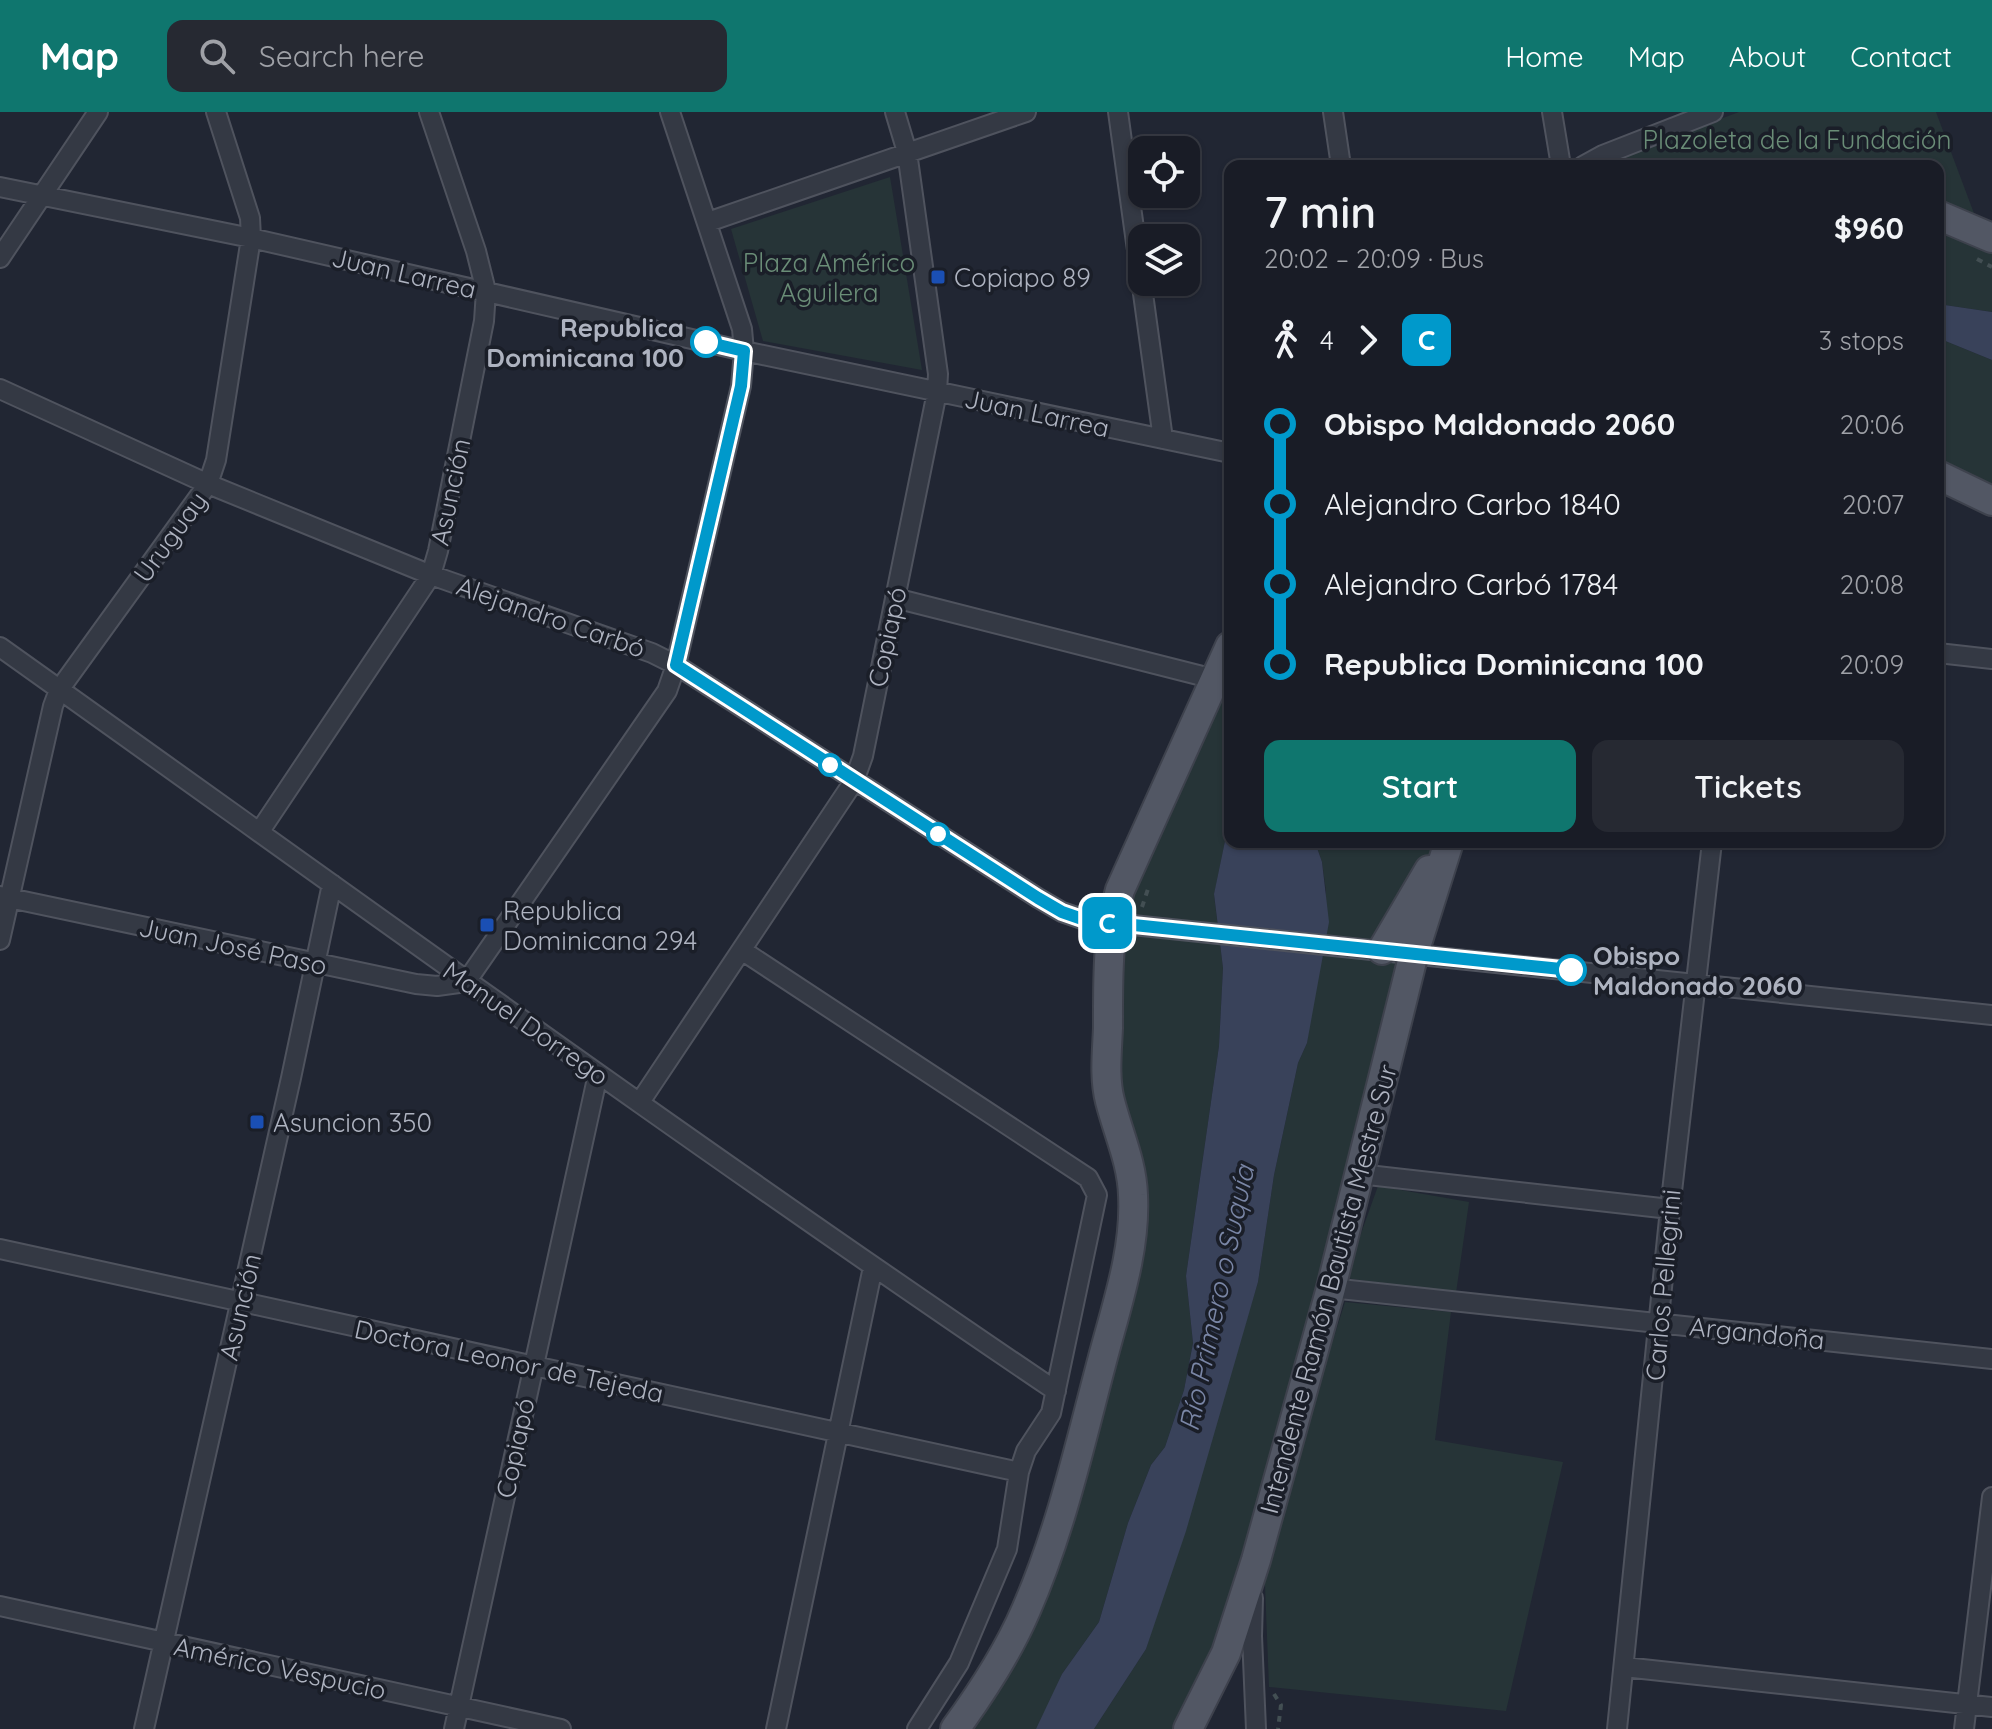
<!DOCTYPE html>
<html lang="en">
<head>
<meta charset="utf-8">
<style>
  :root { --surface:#191c26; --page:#262932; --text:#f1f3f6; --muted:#9fa1a7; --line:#373a43; --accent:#0f766e }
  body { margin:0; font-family:Quicksand,sans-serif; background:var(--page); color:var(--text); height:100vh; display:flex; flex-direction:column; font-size:30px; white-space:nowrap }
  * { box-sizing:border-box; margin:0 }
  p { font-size:26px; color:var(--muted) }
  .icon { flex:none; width:44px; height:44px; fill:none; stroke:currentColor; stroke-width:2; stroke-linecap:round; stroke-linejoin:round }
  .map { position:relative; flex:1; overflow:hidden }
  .side { position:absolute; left:1224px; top:48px; width:720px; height:688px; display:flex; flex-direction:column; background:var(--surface); border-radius:16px; box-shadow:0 2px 6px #0004,0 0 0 2px var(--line) }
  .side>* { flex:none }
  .badge { padding:0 16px; border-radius:12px; font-size:28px; line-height:52px }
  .fabs { position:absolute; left:1128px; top:24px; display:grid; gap:16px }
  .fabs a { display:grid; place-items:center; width:72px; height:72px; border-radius:16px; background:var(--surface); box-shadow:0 2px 6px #0004,0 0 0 2px var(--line); font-size:40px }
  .map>.badge { position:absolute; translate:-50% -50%; box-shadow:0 0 0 4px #fff }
  .legs { display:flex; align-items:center; gap:12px; height:88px; padding:0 40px; font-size:26px }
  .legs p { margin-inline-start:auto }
  .overview { display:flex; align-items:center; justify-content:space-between; height:136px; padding:0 40px }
  h1 { font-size:44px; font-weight:600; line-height:60px }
  .action { display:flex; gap:16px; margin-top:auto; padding:16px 40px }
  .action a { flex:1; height:92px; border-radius:16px; background:var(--accent); color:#fff; font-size:32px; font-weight:600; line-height:92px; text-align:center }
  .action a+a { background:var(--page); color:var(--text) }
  ul { padding:0 40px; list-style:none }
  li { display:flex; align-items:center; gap:28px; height:80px; font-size:30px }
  li i { display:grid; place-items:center; width:12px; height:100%; margin:0 10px; background:currentColor }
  li i::after { content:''; width:20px; height:20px; margin:-10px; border:6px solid; border-radius:50%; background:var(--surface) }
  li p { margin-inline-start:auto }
  li:first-child i { background:linear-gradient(#0000 50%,currentColor 0) }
  li:last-child i { background:linear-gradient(currentColor 50%,#0000 0) }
  header { display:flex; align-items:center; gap:48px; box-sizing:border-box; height:112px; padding:0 40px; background:var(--accent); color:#fff }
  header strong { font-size:38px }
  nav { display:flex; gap:44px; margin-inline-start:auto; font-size:28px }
  .search { width:560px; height:72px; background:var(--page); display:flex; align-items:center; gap:20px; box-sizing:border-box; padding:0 28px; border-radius:16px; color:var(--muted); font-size:30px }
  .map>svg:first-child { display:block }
  .green { fill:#263437 }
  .water { fill:#39425a }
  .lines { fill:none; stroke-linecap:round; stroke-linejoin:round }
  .minor-casing { stroke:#4f535e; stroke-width:22 }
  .primary-casing { stroke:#3e424d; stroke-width:32 }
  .path { stroke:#434f53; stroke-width:4; stroke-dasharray:6 6; stroke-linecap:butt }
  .minor { stroke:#343944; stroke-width:18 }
  .primary { stroke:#525764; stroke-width:28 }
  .line-1-casing { stroke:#fff; stroke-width:18 }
  .line-1 { stroke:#0099cb; stroke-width:12 }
  .transit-dot { fill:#1a4fb4; stroke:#1a1e28; stroke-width:3 }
  .stop-1-dot { fill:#fff; stroke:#0099cb; stroke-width:4 }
  .labels { text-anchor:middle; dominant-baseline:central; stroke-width:7; stroke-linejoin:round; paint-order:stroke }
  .park-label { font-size:26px; fill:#6a8d77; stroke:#1a1e28 }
  .street-label { font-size:26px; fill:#aeb3c0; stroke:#1a1e28 }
  .poi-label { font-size:26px; fill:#aeb3c0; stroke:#1a1e28; text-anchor:start }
  .stop-label { font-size:26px; font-weight:bold; fill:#aeb3c0; stroke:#1a1e28; text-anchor:end }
  .water-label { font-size:28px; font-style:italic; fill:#7a86a6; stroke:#1a1e28 }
</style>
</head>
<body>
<header>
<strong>Map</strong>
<div class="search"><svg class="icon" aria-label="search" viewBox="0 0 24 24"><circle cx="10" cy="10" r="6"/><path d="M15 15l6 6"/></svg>Search here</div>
<nav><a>Home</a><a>Map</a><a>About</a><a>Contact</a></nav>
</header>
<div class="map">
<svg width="1992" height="1617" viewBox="0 0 1992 1617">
  <rect width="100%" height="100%" fill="#212633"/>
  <path class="green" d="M 1739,0 L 1936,0 L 1978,112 L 1938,97 L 1938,54 L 1604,54 L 1656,31 Z
    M 890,65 L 922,258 L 763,229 L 731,117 Z
    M 1938,103 L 1992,126 L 1992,200 L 1938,192 Z
    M 1938,226 L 1992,248 L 1992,389 L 1938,363 Z
    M 1230,534 L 1230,705 L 1214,783 L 1223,856 L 1219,934 L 1186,1164 L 1193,1231 L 1184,1278 L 1165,1335 L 1151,1353 L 1128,1411 L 1099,1510 L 1062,1562 L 1041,1611 L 1036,1617 L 955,1617 L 1014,1524 L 1131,1127 L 1110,989 L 1112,812 Z
    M 1315,730 L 1449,730 L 1331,1176 L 1188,1617 L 1094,1617 L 1146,1537 L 1258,1170 L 1274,1063 L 1298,951 L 1307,931 L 1326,779 L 1322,750 Z
    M 1378,1074 L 1469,1090 L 1456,1181 L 1345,1166 Z
    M 1345,1190 L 1451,1200 L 1435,1328 L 1563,1350 L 1506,1599 L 1269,1575 L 1264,1448 Z"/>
  <path class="water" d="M 1938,192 L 1992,200 L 1992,248 L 1938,226 Z
    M 1230,705 L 1230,730 L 1315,730 L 1322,750 L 1329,810 L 1307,931 L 1298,951 L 1274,1063 L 1258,1170 L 1186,1419 L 1146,1537 L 1094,1617 L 1036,1617 L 1062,1562 L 1099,1510 L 1128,1411 L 1151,1353 L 1165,1335 L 1184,1278 L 1193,1231 L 1186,1164 L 1219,934 L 1223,856 L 1214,782 Z"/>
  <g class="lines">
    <g class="minor-casing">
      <path id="minor" d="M 1118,0 L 1163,327
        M 1333,0 L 1341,54
        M 1552,0 L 1561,54
        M 1583,54 L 1603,43 L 1713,0
        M 0,75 L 251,126 L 744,239 L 1230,341
        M 708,110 L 1026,0
        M 0,146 L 98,0
        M 0,277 L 208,372 L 431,463 L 652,541 L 676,553 L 1038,786 L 1062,800 L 1085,808 L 1992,903
        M 895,486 L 1214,567
        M 0,535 C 351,785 699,1038 1056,1279
        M 1938,541 L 1992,547
        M 260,719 L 431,463 L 438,439 L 484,209 L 486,179 L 476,139 L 429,0
        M 0,784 L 416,872 L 437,874 L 466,870
        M 0,828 L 53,594 L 59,578 L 208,372 L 216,348 L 251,126 L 250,106 L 216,0
        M 743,839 L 1088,1066 L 1097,1083 L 1051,1301 L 1026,1339 L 1019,1360 L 1007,1437 L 959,1551 L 917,1617
        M 466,870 L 667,579 L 676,553 L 741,274 L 744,239 L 742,217 L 670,0
        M 640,990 L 854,669 L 863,644 L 937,280 L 938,262 L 907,40 L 895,0
        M 1359,1062 L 1670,1097
        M 0,1137 L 1019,1360
        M 1331,1176 L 1992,1247
        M 1253,1486 L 1252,1524 L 1256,1617
        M 0,1494 L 561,1617
        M 1624,1555 L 1992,1595
        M 144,1617 L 291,966 L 332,772
        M 454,1617 L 598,962
        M 776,1617 L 873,1155
        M 1617,1617 L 1670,1097 L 1712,730
        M 1964,1617 L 1992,1385"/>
    </g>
    <g class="primary-casing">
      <path id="primary" d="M 1938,103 L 1992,126
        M 1938,363 L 1992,389
        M 1382,838 L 1429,758
        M 955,1617 C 982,1580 1008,1540 1026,1498 C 1061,1418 1080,1332 1102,1249 C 1116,1195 1136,1139 1133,1083 C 1132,1050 1118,1021 1110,989 C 1104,966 1107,940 1108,916 C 1108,871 1107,822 1120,778 L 1230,534
        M 1188,1617 L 1226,1541 L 1256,1448 L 1331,1176 L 1414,841 L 1449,730"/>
    </g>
    <path class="path" d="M 1977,147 L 1992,155
      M 1142,795 L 1148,777
      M 1274,1582 L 1281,1593 L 1278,1617"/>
    <use href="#minor" class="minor"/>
    <use href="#primary" class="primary"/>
  </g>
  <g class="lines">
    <g class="line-1-casing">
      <path id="line-1" d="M 706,230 L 744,239 L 741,274 L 676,553 L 1038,786 L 1062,800 L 1085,808 L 1571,858"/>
    </g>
    <use href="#line-1" class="line-1"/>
  </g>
  <g class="transit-dot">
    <rect x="930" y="157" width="16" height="16" rx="4"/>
    <rect x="479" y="805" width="16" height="16" rx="4"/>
    <rect x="249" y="1002" width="16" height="16" rx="4"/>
  </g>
  <g class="stop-1-dot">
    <circle cx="706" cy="230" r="14"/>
    <circle cx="830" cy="653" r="10"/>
    <circle cx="938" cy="722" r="10"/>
    <circle cx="1571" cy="858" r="14"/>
  </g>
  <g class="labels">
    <g class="park-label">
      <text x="1797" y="27">Plazoleta de la Fundación</text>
      <text x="829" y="150">Plaza Américo<tspan x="829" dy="30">Aguilera</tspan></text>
    </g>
    <g class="street-label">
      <text transform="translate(404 161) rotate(13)">Juan Larrea</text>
      <text transform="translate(1037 301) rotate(12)">Juan Larrea</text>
      <text transform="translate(450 380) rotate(-78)">Asunción</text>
      <text transform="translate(170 425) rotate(-54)">Uruguay</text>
      <text transform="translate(551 505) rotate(19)">Alejandro Carbó</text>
      <text transform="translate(887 525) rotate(-78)">Copiapó</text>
      <text transform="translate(233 834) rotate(12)">Juan José Paso</text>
      <text transform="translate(526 911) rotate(35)">Manuel Dorrego</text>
      <text transform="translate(1663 1173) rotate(-85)">Carlos Pellegrini</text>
      <text transform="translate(1328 1177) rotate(-75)">Intendente Ramón Bautista Mestre Sur</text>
      <text transform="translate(240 1195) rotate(-77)">Asunción</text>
      <text transform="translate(1757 1221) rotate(6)">Argandoña</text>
      <text transform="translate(509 1249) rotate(12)">Doctora Leonor de Tejeda</text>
      <text transform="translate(515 1336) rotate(-78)">Copiapó</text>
      <text transform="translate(280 1556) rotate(12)">Américo Vespucio</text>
    </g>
    <g class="poi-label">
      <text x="954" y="165">Copiapo 89</text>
      <text x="503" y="798">Republica<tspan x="503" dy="30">Dominicana 294</tspan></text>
      <text x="273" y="1010">Asuncion 350</text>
    </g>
    <g class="stop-label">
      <text x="684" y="215">Republica<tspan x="684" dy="30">Dominicana 100</tspan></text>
      <text x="1593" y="843" text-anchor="start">Obispo<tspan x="1593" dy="30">Maldonado 2060</tspan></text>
    </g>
    <g class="water-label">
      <text transform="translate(1216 1186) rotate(-78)">Río Primero o Suquía</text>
    </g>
  </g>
</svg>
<div class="fabs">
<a><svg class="icon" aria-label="locate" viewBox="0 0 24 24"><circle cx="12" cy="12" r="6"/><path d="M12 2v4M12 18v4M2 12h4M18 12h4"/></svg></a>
<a><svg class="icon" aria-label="layers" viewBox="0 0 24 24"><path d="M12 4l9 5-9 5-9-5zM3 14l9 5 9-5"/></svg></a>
</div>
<b class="badge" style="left:1107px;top:811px;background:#0099cb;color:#fff">C</b>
<section class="side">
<div class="overview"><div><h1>7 min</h1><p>20:02 – 20:09 · Bus</p></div><b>$960</b></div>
<div class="legs"><svg class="icon" aria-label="walk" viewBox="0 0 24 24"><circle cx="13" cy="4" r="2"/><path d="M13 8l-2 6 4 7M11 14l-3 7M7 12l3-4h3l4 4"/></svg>4<svg class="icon" aria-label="forward" viewBox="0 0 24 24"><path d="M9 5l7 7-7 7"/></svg><b class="badge" style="background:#0099cb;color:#fff">C</b><p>3 stops</p></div>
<ul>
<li><i style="color:#0099cb"></i><b>Obispo Maldonado 2060</b><p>20:06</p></li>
<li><i style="color:#0099cb"></i><span>Alejandro Carbo 1840</span><p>20:07</p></li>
<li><i style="color:#0099cb"></i><span>Alejandro Carbó 1784</span><p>20:08</p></li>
<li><i style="color:#0099cb"></i><b>Republica Dominicana 100</b><p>20:09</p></li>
</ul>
<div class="action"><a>Start</a><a>Tickets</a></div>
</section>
</div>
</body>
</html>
